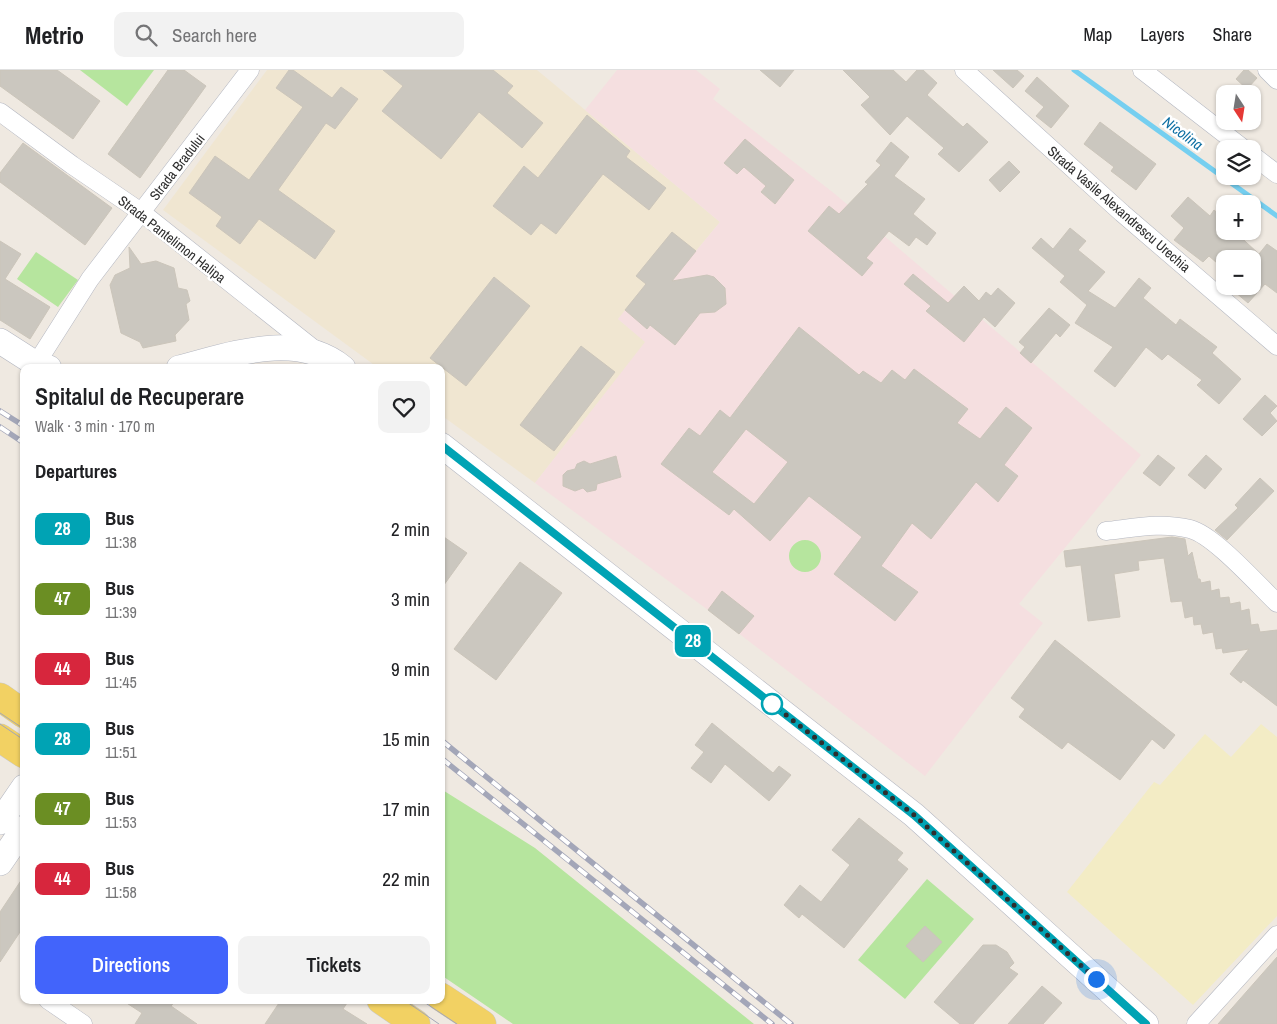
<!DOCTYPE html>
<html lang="en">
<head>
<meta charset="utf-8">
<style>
  :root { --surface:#fff; --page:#f2f2f2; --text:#202124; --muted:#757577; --line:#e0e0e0; --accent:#4264fb }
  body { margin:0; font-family:"Archivo Narrow",sans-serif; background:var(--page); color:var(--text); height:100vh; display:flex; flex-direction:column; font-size:19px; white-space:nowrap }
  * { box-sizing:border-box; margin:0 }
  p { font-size:16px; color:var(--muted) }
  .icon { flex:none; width:28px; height:28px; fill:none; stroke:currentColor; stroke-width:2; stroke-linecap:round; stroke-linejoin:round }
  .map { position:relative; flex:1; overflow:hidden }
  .panel { position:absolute; left:20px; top:294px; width:425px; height:640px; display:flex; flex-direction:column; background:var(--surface); border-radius:10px; box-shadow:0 1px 4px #0004 }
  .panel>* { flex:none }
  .badge { padding:0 10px; border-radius:8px; font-size:18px; line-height:32px }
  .needle { width:32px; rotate:168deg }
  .buttons { position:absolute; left:1216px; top:15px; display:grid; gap:10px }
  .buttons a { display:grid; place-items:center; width:45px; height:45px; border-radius:10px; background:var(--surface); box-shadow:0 1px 4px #0004; font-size:25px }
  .you { position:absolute; width:25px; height:25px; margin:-12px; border:4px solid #fff; border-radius:50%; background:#1a73e8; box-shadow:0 0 0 8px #1a73e833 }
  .map>.badge { position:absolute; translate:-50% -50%; box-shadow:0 0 0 2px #fff }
  h2 { padding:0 15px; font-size:19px; line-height:45px }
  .round { display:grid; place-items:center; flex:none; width:52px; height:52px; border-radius:10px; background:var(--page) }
  .summary { display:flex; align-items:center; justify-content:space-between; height:85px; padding:0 15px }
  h1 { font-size:24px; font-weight:600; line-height:38px }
  .action { display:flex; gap:10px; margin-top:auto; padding:10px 15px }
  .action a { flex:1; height:58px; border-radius:10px; background:var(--accent); color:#fff; font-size:20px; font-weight:600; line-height:58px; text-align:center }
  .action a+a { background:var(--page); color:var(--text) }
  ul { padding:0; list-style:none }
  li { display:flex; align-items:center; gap:15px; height:70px; padding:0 15px }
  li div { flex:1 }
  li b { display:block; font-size:19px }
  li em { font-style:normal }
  li .badge { min-width:55px; font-weight:700; text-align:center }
  header { display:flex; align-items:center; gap:30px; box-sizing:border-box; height:70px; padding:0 25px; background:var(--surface); border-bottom:1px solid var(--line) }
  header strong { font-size:24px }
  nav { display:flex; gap:28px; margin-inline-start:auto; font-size:18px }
  .search { width:350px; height:45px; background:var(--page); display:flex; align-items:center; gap:12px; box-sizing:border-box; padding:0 18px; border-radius:10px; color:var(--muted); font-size:19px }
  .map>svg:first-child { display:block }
  .education { fill:#f0e6d1 }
  .medical { fill:#f5dfe0 }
  .green { fill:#b6e59e }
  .sand { fill:#f3ecc5 }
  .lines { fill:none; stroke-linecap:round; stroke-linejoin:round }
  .stream { stroke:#75cff0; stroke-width:5 }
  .building { fill:#cbc7bf; stroke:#cbc5ba; fill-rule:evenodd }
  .street-casing { stroke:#b4b7c1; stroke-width:19 }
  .secondary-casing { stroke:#b4b7c1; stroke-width:26 }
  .primary-casing { stroke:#c9c9c9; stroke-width:29 }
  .street { stroke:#fff; stroke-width:18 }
  .secondary { stroke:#fff; stroke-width:25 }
  .primary { stroke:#f2d163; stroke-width:28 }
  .tram { stroke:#a3a6b8; stroke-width:1 }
  .rail-casing { stroke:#a3a6b8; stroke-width:5.5 }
  .rail { stroke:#fff; stroke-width:4; stroke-dasharray:11; stroke-linecap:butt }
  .line-casing { stroke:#fff; stroke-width:11 }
  .line { stroke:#00a3b4; stroke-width:8 }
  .walk { stroke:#2e2e2e; stroke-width:5; stroke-dasharray:0 9 }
  .stop-dot { fill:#fff; stroke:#00a3b4; stroke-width:2.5 }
  .labels { text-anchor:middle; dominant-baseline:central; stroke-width:5; stroke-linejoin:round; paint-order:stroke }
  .street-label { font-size:14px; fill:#2e2e2e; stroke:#fff }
  .water-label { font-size:15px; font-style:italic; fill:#0d6fa3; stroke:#fff }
</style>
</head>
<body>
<header>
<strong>Metrio</strong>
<div class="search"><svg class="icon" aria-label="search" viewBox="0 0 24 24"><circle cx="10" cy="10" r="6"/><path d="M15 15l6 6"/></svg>Search here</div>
<nav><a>Map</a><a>Layers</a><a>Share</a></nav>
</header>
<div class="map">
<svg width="1277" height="954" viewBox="0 0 1277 954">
  <rect width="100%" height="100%" fill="#efe9e1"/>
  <path class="education" d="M 267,0 L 537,0 L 720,152 L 696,181 L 618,249 L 646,272 L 535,413 L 441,345 L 441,298 L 377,297 L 163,140 Z"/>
  <path class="medical" d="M 617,0 L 696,0 L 720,19 L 713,29 L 835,124 L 1141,385 L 1019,534 L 1043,553 L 925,706 L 708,540 L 535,413 L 645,272 L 618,249 L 646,214 L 696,181 L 720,152 L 585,40 Z"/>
  <path class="green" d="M 80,0 L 154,0 L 127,36 Z
    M 36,182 L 78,210 L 58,237 L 17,209 Z
    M789 486a16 16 0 1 1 32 0a16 16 0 1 1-32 0Z
    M 441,719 L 535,778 L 754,954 L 513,954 L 441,905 Z
    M 927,809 L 974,849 L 905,929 L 858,890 Z"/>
  <path class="sand" d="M 1261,654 L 1277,667 L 1277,846 L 1193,935 L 1067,822 L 1154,712 L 1160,715 L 1205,664 L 1231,687 Z"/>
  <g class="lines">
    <path class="stream" d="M 1074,0 L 1277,146"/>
  </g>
  <path class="building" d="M 0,0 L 57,0 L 100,31 L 73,69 L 0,16 Z
    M 168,0 L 184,0 L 206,16 L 140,108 L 108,84 Z
    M 289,0 L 293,0 L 332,28 L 341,17 L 358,29 L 335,59 L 326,53 L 278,120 L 335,161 L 315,189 L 259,149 L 240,174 L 216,156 L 222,147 L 189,123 L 215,86 L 249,110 L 303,37 L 276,18 Z
    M 383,0 L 493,0 L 513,16 L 507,23 L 543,53 L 522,78 L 479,42 L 441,89 L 382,41 L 403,16 Z
    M 760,0 L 794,0 L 780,17 Z
    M 843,0 L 893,0 L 906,12 L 917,0 L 923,0 L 937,13 L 927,25 L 963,57 L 967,53 L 988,72 L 959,102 L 938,84 L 944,78 L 907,46 L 890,65 L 861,35 L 870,27 Z
    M 993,0 L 1017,0 L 1024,6 L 1013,18 Z
    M 1244,0 L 1248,0 L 1257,8 L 1247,19 L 1236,9 Z
    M 1037,7 L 1069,36 L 1051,58 L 1036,46 L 1044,37 L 1025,21 Z
    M 587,45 L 630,81 L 626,87 L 666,118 L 649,140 L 603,104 L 556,164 L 541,153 L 531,165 L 493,136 L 524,96 L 538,108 Z
    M 1100,52 L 1156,94 L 1136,120 L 1111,101 L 1114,97 L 1084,74 Z
    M 745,69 L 794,110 L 775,134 L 761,122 L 766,116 L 744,97 L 737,104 L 724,93 Z
    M 891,72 L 909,87 L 894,106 L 925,129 L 913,144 L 936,163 L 927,175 L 916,167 L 909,176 L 889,161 L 866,188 L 873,193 L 862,206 L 808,161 L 829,136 L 839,144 L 868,114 L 865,112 L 881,95 L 876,91 Z
    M 23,73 L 112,138 L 85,175 L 0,112 L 0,103 Z
    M 1009,91 L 1020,102 L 1000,122 L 989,110 Z
    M 1188,127 L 1210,146 L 1214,140 L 1225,149 L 1225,161 L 1234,161 L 1259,184 L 1267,174 L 1277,181 L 1277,223 L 1265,214 L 1248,233 L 1228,216 L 1252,216 L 1252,189 L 1225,189 L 1225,200 L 1209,186 L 1203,192 L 1174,170 L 1184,158 L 1171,146 Z
    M 1070,158 L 1086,171 L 1078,180 L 1105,202 L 1088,221 L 1115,238 L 1139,208 L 1151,218 L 1143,228 L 1176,255 L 1180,249 L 1217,277 L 1212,283 L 1241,309 L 1219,334 L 1197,315 L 1202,310 L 1168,284 L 1162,290 L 1146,277 L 1115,317 L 1094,301 L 1113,277 L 1075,253 L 1087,235 L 1060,212 L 1065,206 L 1032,178 L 1041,168 L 1053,179 Z
    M 672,162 L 696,181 L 672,211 L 707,205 L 714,207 L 725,218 L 726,234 L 715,242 L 700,243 L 675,275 L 650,255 L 647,259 L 625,240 L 646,214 L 636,206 Z
    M 0,171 L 21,184 L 5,209 L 50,237 L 30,269 L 0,250 Z
    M 129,177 L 141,194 L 156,191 L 174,198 L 178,218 L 187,220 L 190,231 L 186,234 L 189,250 L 175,265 L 176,271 L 143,278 L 140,272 L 121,263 L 110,215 L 115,205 L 130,198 Z
    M 913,204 L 948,233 L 964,216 L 979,231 L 986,222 L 991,226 L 998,218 L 1015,233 L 995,257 L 984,247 L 964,272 L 926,241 L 931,236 L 904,214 Z
    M 494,207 L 530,236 L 466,316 L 430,288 Z
    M 1049,238 L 1070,255 L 1060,267 L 1056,263 L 1031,293 L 1020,283 L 1025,277 L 1019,272 Z
    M 799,257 L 859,305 L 863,301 L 881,313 L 892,300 L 905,310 L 914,299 L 968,339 L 957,353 L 980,369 L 1006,337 L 1032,358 L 1004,395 L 1018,406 L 998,432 L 976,412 L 931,469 L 912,453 L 881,496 L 918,522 L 895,551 L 834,504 L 862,467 L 809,426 L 770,471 L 734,439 L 729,445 L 661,394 L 689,358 L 700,366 L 720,340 L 730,348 ZM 746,359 L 788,392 L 754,434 L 712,402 Z
    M 581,276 L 615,302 L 554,381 L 520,355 Z
    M 1265,325 L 1277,336 L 1270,343 L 1277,351 L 1262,366 L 1243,349 Z
    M 1158,385 L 1175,398 L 1160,416 L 1143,403 Z
    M 1206,385 L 1222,399 L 1205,419 L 1188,405 Z
    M 616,386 L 621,407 L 597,414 L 596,420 L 587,422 L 583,418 L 575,421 L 563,416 L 563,405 L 567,401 L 575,399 L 577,394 L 584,391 L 590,394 Z
    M 1260,408 L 1274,421 L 1227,470 L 1215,460 L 1238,438 L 1235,435 Z
    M 441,465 L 467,483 L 441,519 Z
    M 1172,467 L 1185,469 L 1188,486 L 1192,482 L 1198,509 L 1200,509 L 1201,513 L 1210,511 L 1211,521 L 1219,519 L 1220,528 L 1229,527 L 1230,534 L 1240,532 L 1241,541 L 1249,539 L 1251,555 L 1258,554 L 1260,562 L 1277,560 L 1277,636 L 1243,610 L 1241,613 L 1230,604 L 1249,579 L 1223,583 L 1222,578 L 1216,579 L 1213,562 L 1203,564 L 1201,554 L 1194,555 L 1193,546 L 1185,548 L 1182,531 L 1171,532 L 1164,488 L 1138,491 L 1139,500 L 1114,504 L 1120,547 L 1088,551 L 1081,495 L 1066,497 L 1064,481 Z
    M 520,492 L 562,523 L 496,610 L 454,579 Z
    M 722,521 L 754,546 L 739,564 L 708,540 Z
    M 1055,570 L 1175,665 L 1164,679 L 1152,669 L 1120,710 L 1068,672 L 1062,679 L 1019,647 L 1025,639 L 1011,628 Z
    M 712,653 L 773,703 L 779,696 L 791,705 L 769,731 L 725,694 L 711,713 L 691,698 L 704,682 L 695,675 Z
    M 859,748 L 903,783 L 897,790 L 908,799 L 844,878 L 802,844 L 799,848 L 784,835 L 800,815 L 821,832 L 850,795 L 832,780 Z
    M 24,806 L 24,856 L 0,892 L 0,842 Z
    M 925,856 L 942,872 L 923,892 L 906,876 Z
    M 983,875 L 996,875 L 1007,882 L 1014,893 L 1009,898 L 1018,904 L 973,954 L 960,954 L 934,932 Z
    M 1277,887 L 1277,954 L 1218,954 Z
    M 1042,916 L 1062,933 L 1043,954 L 1008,954 Z
    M 122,930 L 176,930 L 171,936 L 197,954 L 135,954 L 142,943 Z
    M 281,930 L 349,930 L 343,939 L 367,954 L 265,954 Z"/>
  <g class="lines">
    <g class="street-casing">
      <path id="street" d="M 964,0 L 1122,143 L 1277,276
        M 1142,0 L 1244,79
        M 1267,0 L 1277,10
        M 0,42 L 72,95 L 141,142 L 315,280
        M 1252,85 L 1277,104
        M 36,294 L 90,209 L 250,0
        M 1106,461 C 1134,458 1162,452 1190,459 C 1214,465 1258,515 1277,533
        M 48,930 L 83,954
        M 1196,954 L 1277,865"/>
    </g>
    <g class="secondary-casing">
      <path id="secondary" d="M 0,271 L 36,294 L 49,298
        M 179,298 C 231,285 296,260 343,298
        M 441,375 L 914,745 L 1146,954
        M 0,752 L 24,717
        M 0,793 L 24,758"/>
    </g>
    <g class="primary-casing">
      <path id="primary" d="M 0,627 L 24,644
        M 0,668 L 24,684
        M 441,927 L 482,954
        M 381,930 L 416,954"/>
    </g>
    <use href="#street" class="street"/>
    <use href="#secondary" class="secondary"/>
    <use href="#primary" class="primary"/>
    <path class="tram" d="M 0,643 L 24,659
      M 0,654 L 24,670
      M 404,930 L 439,954
      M 421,930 L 457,954"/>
    <g class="rail-casing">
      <path id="rail" d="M 0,341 L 24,356
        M 0,357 L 24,373
        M 441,670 L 791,954
        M 441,688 L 772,954"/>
    </g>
    <use href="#rail" class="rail"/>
  </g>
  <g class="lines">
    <g class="line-casing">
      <path id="line" d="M 441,375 L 914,745 L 1146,954"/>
    </g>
    <use href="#line" class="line"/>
    <path class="walk" d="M 772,634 L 914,745 L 1096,909"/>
  </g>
  <circle class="stop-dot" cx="772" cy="634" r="10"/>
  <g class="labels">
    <g class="street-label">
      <text transform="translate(177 97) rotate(-52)">Strada Bradului</text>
      <text transform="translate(1119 139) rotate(41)">Strada Vasile Alexandrescu Urechia</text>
      <text transform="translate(172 169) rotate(38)">Strada Pantelimon Halipa</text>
    </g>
    <g class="water-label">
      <text transform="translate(1183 63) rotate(36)">Nicolina</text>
    </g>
  </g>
</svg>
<div class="buttons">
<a><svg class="needle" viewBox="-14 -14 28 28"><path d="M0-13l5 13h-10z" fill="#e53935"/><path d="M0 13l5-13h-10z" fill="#757577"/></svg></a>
<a><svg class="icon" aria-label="layers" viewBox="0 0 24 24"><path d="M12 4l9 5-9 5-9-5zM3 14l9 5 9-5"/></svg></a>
<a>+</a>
<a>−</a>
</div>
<div class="you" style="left:1096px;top:909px"></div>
<b class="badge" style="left:693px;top:571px;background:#00a3b4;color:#fff">28</b>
<section class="panel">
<div class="summary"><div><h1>Spitalul de Recuperare</h1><p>Walk · 3 min · 170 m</p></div><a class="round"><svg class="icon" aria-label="heart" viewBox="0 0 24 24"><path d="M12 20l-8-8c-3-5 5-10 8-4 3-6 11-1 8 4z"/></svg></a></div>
<h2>Departures</h2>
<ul>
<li><span class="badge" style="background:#00a3b4;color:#fff">28</span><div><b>Bus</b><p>11:38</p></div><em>2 min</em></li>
<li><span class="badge" style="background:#6b8e23;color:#fff">47</span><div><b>Bus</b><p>11:39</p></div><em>3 min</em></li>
<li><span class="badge" style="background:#d7263d;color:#fff">44</span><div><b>Bus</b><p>11:45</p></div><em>9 min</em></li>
<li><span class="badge" style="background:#00a3b4;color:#fff">28</span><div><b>Bus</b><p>11:51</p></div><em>15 min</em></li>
<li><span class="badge" style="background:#6b8e23;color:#fff">47</span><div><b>Bus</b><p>11:53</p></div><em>17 min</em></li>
<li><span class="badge" style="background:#d7263d;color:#fff">44</span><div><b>Bus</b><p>11:58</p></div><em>22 min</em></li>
</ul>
<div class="action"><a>Directions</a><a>Tickets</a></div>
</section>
</div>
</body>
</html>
